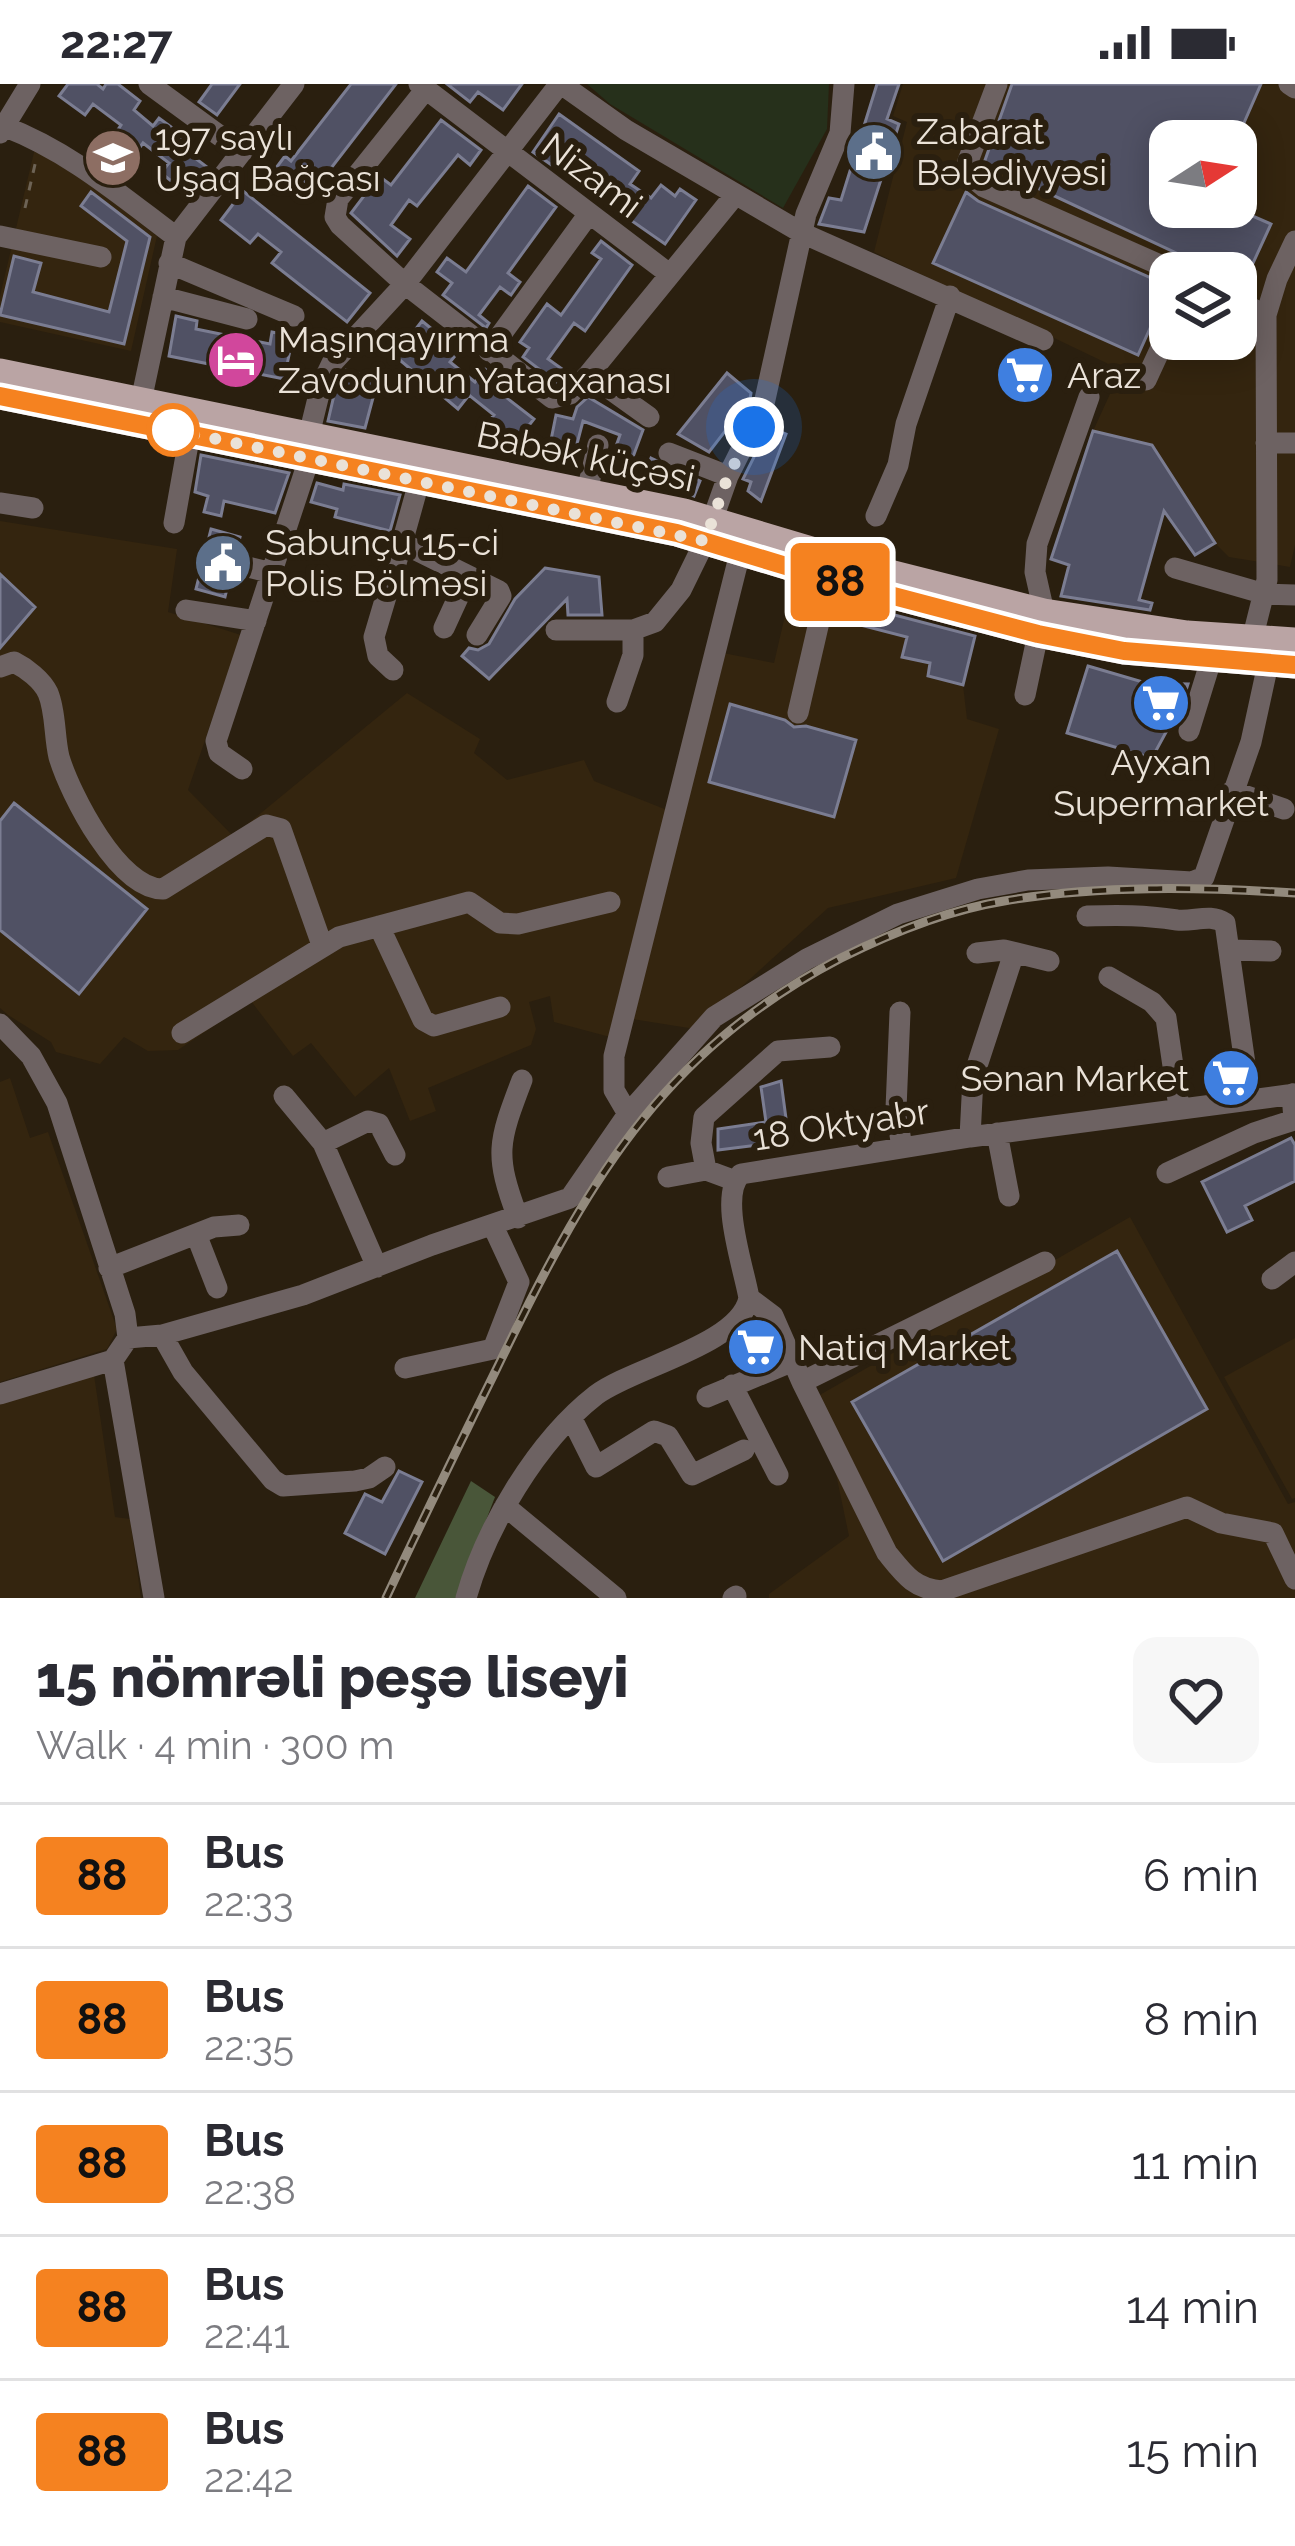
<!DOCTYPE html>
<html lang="en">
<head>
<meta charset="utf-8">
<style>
  :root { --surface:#fff; --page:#f7f7f7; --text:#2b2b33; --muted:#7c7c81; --line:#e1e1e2 }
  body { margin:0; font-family:Raleway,sans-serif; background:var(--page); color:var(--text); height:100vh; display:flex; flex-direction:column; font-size:45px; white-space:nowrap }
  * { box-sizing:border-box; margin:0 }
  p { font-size:39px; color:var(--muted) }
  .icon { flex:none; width:66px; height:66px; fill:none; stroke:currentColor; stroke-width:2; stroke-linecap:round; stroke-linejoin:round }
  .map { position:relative; height:1514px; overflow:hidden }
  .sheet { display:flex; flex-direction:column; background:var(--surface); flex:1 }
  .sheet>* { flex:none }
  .badge { padding:0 24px; border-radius:9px; font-size:42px; line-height:78px }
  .needle { width:78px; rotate:78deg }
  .tools { position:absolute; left:1149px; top:36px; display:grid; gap:24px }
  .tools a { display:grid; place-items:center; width:108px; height:108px; border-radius:24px; background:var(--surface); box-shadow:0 6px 30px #0003; font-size:60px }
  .you { position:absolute; width:60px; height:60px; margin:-30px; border:9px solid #fff; border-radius:50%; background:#1a73e8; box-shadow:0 0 0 18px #1a73e833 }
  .map>.badge { position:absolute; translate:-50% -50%; box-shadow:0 0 0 6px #fff }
  .round { display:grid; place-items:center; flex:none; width:126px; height:126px; border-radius:24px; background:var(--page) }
  .headline { display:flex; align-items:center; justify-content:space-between; height:204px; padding:0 36px }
  h1 { font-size:57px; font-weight:800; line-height:90px }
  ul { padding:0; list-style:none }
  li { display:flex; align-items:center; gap:36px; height:144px; padding:0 36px; border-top:3px solid var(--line) }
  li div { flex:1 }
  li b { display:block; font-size:45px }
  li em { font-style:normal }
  li .badge { min-width:132px; font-weight:700; text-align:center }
  .status { display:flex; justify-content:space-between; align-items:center; height:84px; padding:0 60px; background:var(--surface); direction:ltr }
  .status svg { height:33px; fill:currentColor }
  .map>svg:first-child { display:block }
  .built { fill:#34250f; fill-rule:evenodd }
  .green { fill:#26301b }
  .forest { fill:#495639 }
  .building { fill:#505164; stroke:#7b7d92; stroke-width:3 }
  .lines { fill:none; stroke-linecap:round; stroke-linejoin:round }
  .path { stroke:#6d6355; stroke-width:3; stroke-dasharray:9 9; stroke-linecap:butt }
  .minor { stroke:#6d6262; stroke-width:21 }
  .major { stroke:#baa4a4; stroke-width:27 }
  .rail-casing { stroke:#938a7d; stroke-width:9 }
  .rail { stroke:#2a1f0f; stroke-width:4.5; stroke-dasharray:14; stroke-linecap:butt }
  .line-casing { stroke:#fff; stroke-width:27 }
  .line { stroke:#f58220; stroke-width:18 }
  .walk { stroke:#eae2d8; stroke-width:12; stroke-dasharray:0 21.6 }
  .stop-dot { fill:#fff; stroke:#f58220; stroke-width:6 }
  .labels { text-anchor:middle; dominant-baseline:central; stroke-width:12; stroke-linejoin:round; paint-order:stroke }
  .poi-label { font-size:36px; fill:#eae2d8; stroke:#2a1f0f; text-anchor:start }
  .street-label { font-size:36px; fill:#eae2d8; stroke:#2a1f0f }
</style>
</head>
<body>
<div class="status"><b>22:27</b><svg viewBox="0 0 49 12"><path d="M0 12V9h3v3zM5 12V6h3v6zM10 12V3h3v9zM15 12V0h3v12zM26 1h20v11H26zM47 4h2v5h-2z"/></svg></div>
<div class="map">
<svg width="1295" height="1514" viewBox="0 0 1295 1514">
  <rect width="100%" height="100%" fill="#2a1f0f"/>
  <path class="built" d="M 903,0 L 1295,0 L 1295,461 L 1290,483 L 1229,473 L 1215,459 L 1152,361 L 1093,347 L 1121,286 L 874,168 L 907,38 L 893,32 ZM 1170,57 L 1236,57 L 1236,123 L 1170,123 ZM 1170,189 L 1236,189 L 1236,255 L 1170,255 Z
    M 35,64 L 49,68 L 157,152 L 131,267 L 0,238 L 0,212 Z
    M 0,437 L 177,465 L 168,528 L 241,551 L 188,706 L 233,752 L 407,609 L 480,655 L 474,669 L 507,696 L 584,676 L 594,697 L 667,726 L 610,953 L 554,938 L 550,912 L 529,918 L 536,945 L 531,961 L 428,1004 L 436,1027 L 410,1037 L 389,984 L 355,1013 L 311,959 L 293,972 L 251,917 L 178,966 L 148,967 L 124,953 L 100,980 L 56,968 L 51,958 L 8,931 L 0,924 Z
    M 787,523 L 907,553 L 903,573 L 930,579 L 928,592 L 963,601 L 967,635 L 999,645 L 956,794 L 828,824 L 695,945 L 626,934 L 723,569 L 774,579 Z
    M 10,994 L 30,1054 L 48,1048 L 117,1245 L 107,1265 L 0,1298 L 0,998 Z
    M 1130,1133 L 1288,1420 L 1295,1418 L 1295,1514 L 769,1514 L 769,1510 L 849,1452 L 832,1371 L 811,1316 Z
    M 1295,1254 L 1295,1414 L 1292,1415 L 1224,1293 Z
    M 94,1291 L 115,1433 L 130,1435 L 141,1514 L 0,1514 L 0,1320 Z"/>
  <path class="green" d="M 587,0 L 829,0 L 827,45 L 783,124 L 610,20 Z"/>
  <path class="forest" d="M 471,1397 L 495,1413 L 456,1514 L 415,1514 Z"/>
  <path class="building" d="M 68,0 L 97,0 L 103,5 L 106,0 L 118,0 L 140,17 L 134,26 L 153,42 L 159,34 L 189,56 L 183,65 L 207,83 L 188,110 L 161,89 L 169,79 L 143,59 L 135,70 L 113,53 L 121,41 L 93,20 L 85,31 L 59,12 Z
    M 212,0 L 240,0 L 217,31 L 199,18 Z
    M 351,0 L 396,0 L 318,101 L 309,93 L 297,107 L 273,88 L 285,72 L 291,77 Z
    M 447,0 L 522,0 L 503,26 L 478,8 L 470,18 Z
    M 877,0 L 899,0 L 887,35 L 899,40 L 864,148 L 819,140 L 829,114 L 841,116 Z
    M 1012,0 L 1261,0 L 1236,57 L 1170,57 L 1170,123 L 1232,123 L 1271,140 L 1242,203 L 1236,202 L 1236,189 L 1219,189 L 984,79 Z
    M 559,30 L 639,87 L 630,100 L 651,114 L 661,101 L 675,112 L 680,105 L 696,116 L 665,160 L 533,68 Z
    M 441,36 L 481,66 L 470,81 L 458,71 L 417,122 L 409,116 L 391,141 L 410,155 L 397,172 L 351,129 L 379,92 L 391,101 Z
    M 528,102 L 556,123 L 508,189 L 520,198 L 511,211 L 500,203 L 479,231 L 489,239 L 486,244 L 443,211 L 452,199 L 437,188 L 447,174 L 466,188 Z
    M 243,107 L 370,209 L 347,238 L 272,179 L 281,168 L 258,150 L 250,159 L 221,136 Z
    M 91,108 L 150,153 L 124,260 L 0,231 L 14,172 L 41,179 L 33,208 L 109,228 L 127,157 L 81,122 Z
    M 966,108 L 978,117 L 1169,202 L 1138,271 L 933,179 Z
    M 601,157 L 632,181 L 585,247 L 574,239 L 548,275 L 569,290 L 556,298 L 523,273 L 529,264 L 520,258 L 547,220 L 561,231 L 601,175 L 592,169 Z
    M 176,232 L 197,237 L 196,245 L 270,260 L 272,248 L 293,252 L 284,295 L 169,272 Z
    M 422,237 L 459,267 L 450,278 L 475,298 L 485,285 L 512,306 L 507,314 L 534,335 L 512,363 L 485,342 L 494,331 L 469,311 L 458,325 L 395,272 Z
    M 346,286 L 378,295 L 365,344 L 328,337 L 335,307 Z
    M 727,289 L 751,309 L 750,315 L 709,368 L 678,350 Z
    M 588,313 L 643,346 L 633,373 L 615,365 L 620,351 L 583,337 L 571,383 L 547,376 L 556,331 L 573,335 L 577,323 Z
    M 769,343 L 786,350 L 761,417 L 748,407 L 751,398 L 743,395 Z
    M 1093,347 L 1152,361 L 1215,459 L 1195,471 L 1164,427 L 1139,516 L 1152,519 L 1150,526 L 1061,512 L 1069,481 L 1051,475 Z
    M 201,371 L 289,389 L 275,429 L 224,417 L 221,432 L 204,428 L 208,412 L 195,408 Z
    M 651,374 L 700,397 L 694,412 L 644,392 Z
    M 317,399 L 343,406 L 344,400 L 400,411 L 390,447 L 335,433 L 337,425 L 311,418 Z
    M 211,445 L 240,453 L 237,466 L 225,479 L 230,492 L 225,513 L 196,505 Z
    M 545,484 L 599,493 L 602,531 L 568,531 L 567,515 L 489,595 L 462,572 L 469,564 L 478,566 L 489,560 L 515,515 Z
    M 0,490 L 35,523 L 0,564 Z
    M 864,523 L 975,552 L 963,601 L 928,592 L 930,579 L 902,573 L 907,553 L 860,541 Z
    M 1088,582 L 1146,599 L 1188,600 L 1175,640 L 1171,639 L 1152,674 L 1067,649 Z
    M 730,620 L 785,636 L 794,643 L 806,642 L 856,656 L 834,733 L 709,698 Z
    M 14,719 L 147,825 L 79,910 L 0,846 L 0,737 Z
    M 781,997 L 789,1057 L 718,1066 L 718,1045 L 766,1038 L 761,1003 Z
    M 1291,1054 L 1295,1061 L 1295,1097 L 1245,1122 L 1252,1136 L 1227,1148 L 1202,1098 Z
    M 1117,1167 L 1207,1325 L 943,1477 L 852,1318 Z
    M 399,1387 L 422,1398 L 385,1470 L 345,1449 L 365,1410 L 382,1418 Z"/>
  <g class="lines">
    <path class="path" d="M 25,124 L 36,76"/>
    <path class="minor" d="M 149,0 L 242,68
      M 419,0 L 668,189
      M 997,0 L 968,77 L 971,92 L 984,103 L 1178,189
      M 1289,0 L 1295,4
      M 426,5 L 338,115 L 335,133 L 340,141 L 405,200 L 552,314 L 570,310 L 589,290 L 735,111
      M 3,42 C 69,67 120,111 176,153
      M 0,49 L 30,0
      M 0,152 L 101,173
      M 169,179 L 294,232
      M 163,213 L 247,235
      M 1236,217 L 1266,231
      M 489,267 L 588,131
      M 589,290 L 649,333
      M 1146,296 L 1170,244
      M 141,317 L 176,153 L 294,0
      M 309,351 L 321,302 L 332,279 L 405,200 L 558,2 L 564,2 L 626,46 L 802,149 L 1043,256
      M 1266,359 L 1295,359
      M 669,369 L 728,392
      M 419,398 L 402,459 L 499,507 L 501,512 L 477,551
      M 587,407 L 598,361
      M 0,419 L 33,424
      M 876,432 L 898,381 L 906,340 L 950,212
      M 174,439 L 190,349
      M 240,481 L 272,489
      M 1175,484 L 1265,510 L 1295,511
      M 186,526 L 256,537
      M 1044,528 L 1035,488 L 1037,460 L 1089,313
      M 444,544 L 467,494
      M 556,546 L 633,546 L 655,538 L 681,506 L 705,457 L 728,392 L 764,320 L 806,130 L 840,49 L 844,0
      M 1252,556 L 1267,496 L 1266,231 L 1277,195 L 1295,157
      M 0,583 L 14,578 C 26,584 42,596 48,609 C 56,628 54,652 59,673 C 70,710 119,806 163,805 L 266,741 L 281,745 L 322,861
      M 393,586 L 378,572 L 374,553 L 402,459
      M 1025,611 L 1038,550
      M 617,618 L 633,571 L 633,546
      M 798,629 L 829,495
      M 1189,647 L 1211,576
      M 242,685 L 219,669 L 216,657 L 309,375
      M 1232,707 L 1284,725
      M 1087,832 C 1121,831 1143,831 1177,836 C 1194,838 1210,829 1225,839 L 1250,1015
      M 379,842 L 423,936 L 434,942 L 500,923
      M 1229,866 L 1271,867
      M 977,869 L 1004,866 L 1049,877
      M 1109,893 L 1152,918 L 1166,934 L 1179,1023
      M 900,928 L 896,1025 L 902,1064
      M 0,940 L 31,972 L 57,1019 L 125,1230 L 128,1254 L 113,1276 L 0,1310
      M 182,949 L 339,853 L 469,818 L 500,839 L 518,840 L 610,818
      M 284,1012 L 323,1059 L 377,1183
      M 628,1030 L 614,1006 L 614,972 L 740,469
      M 997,1049 L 1009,1112
      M 970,1053 L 973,994 L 1014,869
      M 323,1059 L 368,1037 L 379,1040 L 395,1071
      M 1167,1089 L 1254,1049 L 1294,1036 L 1292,1010
      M 668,1093 L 706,1086
      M 733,1096 L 706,1086 L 701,1059 L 704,1033 L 778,967 L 830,963
      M 518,1134 C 494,1070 498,1059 522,996
      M 196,1150 L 217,1204
      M 109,1184 L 214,1143 L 239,1141
      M 1272,1195 L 1295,1178
      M 749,1214 L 773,1232 L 802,1298 L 1045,1178
      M 162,1251 L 183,1288 L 273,1396 L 283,1402 L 355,1397 L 369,1394 L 385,1383
      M 128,1254 L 162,1251 L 303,1211 L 432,1161 L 570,1114 L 628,1030 L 714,933 L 807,875 L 898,830 L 978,805 L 1028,796 L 1108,793 L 1192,798 L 1204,793 L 1251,658 L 1268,580
      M 113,1276 L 154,1514
      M 405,1284 L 493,1265 L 519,1198 L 493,1142
      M 802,1298 L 887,1469 C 904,1490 914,1505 942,1507 L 1187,1423 L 1221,1439 L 1273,1449 L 1295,1495
      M 732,1301 L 778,1391
      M 707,1313 L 791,1278
      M 572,1335 L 596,1383 L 654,1347 L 668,1352 L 692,1391 L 744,1366
      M 505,1422 L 616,1514
      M 466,1514 C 486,1443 537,1357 596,1311 C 633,1283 740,1261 749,1214 C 744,1184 718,1111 741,1090 L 970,1053 L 1295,1010
      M 733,1514 L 736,1512"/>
    <path class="major" d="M 0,288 L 684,428 L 878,486 L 1044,528 L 1187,550 L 1295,557
      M 0,312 L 677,449 L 829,495 L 1038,550 L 1124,567 L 1295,581"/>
    <g class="rail-casing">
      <path id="rail" d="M 386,1514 C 422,1437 459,1361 497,1284 C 583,1106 658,969 841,874 C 891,849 948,826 1004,817 C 1098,801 1200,803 1295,809"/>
    </g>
    <use href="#rail" class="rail"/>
  </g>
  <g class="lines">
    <g class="line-casing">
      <path id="line" d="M 0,312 L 677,449 L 829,495 L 1038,550 L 1124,567 L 1295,581"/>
    </g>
    <use href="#line" class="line"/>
    <path class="walk" d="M 173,346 L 705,457 L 728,392 L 754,343"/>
  </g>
  <defs>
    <g id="civic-disc" transform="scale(3)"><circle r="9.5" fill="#5c6f8a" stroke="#2a1f0f"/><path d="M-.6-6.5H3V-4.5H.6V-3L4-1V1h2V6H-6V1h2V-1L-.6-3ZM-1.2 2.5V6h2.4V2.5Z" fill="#fff"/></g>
    <g id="school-disc" transform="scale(3)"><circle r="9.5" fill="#8d6e63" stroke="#2a1f0f"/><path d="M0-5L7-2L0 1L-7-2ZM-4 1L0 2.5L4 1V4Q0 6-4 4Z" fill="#fff"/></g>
    <g id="hotel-disc" transform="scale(3)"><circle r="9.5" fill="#d1479c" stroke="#2a1f0f"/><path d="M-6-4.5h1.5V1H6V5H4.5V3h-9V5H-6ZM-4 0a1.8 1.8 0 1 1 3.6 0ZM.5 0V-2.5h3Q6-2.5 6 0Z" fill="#fff"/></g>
    <g id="supermarket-disc" transform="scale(3)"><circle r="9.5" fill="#3f7fe0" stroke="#2a1f0f"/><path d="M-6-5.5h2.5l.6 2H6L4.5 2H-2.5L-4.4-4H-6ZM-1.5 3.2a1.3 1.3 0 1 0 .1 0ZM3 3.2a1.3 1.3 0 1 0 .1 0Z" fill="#fff"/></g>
  </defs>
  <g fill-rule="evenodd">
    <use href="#civic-disc" x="874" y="68"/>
    <use href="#school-disc" x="113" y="74"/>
    <use href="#hotel-disc" x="236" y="276"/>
    <use href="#supermarket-disc" x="1025" y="291"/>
    <use href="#civic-disc" x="223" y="479"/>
    <use href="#supermarket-disc" x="1161" y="619"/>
    <use href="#supermarket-disc" x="1231" y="994"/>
    <use href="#supermarket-disc" x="756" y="1263"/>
  </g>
  <circle class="stop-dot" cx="173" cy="346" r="24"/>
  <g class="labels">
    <g class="poi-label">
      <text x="916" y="47">Zabarat<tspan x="916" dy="41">Bələdiyyəsi</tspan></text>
      <text x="155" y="53">197 saylı<tspan x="155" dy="41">Uşaq Bağçası</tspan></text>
      <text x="278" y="255">Maşınqayırma<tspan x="278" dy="41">Zavodunun Yataqxanası</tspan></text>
      <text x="1067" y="291">Araz</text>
      <text x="265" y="458">Sabunçu 15-ci<tspan x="265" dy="41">Polis Bölməsi</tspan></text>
      <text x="1161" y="678" text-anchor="middle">Ayxan<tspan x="1161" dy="41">Supermarket</tspan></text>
      <text x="1189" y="994" text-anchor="end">Sənan Market</text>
      <text x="798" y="1263">Natiq Market</text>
    </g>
    <g class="street-label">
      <text transform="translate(592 91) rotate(37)">Nizami</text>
      <text transform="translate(586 372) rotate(12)">Babək küçəsi</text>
      <text transform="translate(841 1040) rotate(-9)">18 Oktyabr</text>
    </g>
  </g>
</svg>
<div class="tools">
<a><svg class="needle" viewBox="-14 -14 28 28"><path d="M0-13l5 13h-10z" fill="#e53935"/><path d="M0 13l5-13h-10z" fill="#7c7c81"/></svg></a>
<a><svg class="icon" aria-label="layers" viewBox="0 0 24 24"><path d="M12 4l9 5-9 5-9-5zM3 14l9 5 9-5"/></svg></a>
</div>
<div class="you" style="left:754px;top:343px"></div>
<b class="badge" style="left:840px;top:498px;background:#f58220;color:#111">88</b>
</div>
<section class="sheet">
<div class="headline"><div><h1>15 nömrәli peşә liseyi</h1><p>Walk · 4 min · 300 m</p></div><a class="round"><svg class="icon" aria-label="heart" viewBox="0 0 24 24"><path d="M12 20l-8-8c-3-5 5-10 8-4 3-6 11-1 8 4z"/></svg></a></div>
<ul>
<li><span class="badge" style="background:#f58220;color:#111">88</span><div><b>Bus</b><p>22:33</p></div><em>6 min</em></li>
<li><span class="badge" style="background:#f58220;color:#111">88</span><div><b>Bus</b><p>22:35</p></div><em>8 min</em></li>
<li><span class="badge" style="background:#f58220;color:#111">88</span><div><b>Bus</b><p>22:38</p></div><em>11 min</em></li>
<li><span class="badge" style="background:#f58220;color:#111">88</span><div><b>Bus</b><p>22:41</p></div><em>14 min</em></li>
<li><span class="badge" style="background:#f58220;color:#111">88</span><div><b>Bus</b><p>22:42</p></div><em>15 min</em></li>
</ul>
</section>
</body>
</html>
